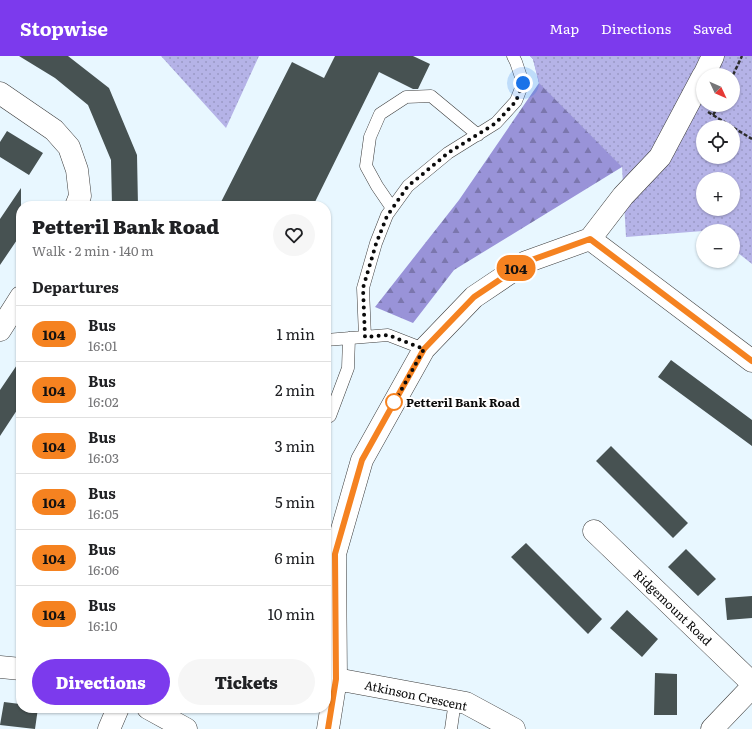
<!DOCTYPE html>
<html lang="en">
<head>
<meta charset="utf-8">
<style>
  :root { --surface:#fff; --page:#f6f6f6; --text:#202124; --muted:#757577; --line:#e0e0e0; --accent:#7c3aed }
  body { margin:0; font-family:Literata,serif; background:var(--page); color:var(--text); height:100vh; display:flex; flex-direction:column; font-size:15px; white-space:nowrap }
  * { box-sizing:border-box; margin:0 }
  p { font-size:13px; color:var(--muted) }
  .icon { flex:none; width:22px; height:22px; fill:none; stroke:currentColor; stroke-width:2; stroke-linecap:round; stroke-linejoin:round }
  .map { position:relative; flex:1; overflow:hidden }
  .side { position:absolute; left:16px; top:145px; width:315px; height:512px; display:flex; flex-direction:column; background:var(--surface); border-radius:16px; box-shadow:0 1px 3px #0004 }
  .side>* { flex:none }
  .badge { padding:0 8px; border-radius:13px; font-size:14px; line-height:26px }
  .needle { width:26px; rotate:134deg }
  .controls { position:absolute; left:696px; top:12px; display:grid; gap:8px }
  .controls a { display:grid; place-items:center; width:44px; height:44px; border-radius:50%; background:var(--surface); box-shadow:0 1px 3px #0004; font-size:20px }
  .you { position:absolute; width:20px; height:20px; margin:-10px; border:3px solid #fff; border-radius:50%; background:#1a73e8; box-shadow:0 0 0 6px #1a73e833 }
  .map>.badge { position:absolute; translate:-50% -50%; box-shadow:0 0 0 2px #fff }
  h2 { padding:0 16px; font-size:15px; line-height:36px }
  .round { display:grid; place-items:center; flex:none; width:42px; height:42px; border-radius:21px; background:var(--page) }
  .head { display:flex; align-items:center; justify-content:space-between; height:68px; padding:0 16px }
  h1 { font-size:19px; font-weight:800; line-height:30px }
  .primary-button { display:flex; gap:8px; margin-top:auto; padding:8px 16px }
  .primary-button a { flex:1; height:46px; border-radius:24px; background:var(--accent); color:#fff; font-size:16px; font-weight:800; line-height:46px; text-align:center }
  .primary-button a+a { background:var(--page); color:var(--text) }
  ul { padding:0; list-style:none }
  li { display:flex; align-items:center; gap:12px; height:56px; padding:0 16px; border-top:1px solid var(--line) }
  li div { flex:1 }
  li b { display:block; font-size:15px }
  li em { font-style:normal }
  li .badge { min-width:44px; font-weight:700; text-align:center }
  header { display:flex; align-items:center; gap:24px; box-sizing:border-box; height:56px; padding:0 20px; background:var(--accent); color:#fff }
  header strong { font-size:19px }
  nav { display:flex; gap:22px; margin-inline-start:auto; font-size:14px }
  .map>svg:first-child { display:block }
  .forest { fill:url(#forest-firs) }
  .park { fill:url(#park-dots); fill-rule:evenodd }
  .building { fill:#475252 }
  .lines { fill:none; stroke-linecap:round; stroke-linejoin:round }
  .lane-casing { stroke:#3d3d3d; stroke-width:13 }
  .street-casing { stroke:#3d3d3d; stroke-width:23 }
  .path { stroke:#2c2c2c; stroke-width:2.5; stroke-dasharray:4 2; stroke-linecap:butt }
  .lane { stroke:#fff; stroke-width:12 }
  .street { stroke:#fff; stroke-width:22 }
  .line-casing { stroke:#fff; stroke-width:9 }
  .line { stroke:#f58220; stroke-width:6 }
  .walk { stroke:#0a0a0a; stroke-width:4; stroke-dasharray:0 7.2 }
  .stop-dot { fill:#fff; stroke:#f58220; stroke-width:2 }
  .labels { text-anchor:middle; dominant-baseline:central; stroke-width:4; stroke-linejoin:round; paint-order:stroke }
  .stop-label { font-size:12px; font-weight:bold; fill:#0a0a0a; stroke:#fff; text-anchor:start }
  .street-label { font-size:12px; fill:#0a0a0a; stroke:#fff }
</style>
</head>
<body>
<header>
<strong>Stopwise</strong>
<nav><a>Map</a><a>Directions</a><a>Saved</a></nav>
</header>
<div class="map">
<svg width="752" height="673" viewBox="0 0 752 673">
  <defs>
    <pattern id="forest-firs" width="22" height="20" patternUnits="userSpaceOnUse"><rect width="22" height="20" fill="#9993d8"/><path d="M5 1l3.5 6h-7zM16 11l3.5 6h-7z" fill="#7b76ad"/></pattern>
    <pattern id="park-dots" width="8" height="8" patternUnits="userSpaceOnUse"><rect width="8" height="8" fill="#b5b3e7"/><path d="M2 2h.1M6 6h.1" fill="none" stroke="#9a99c5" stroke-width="1.8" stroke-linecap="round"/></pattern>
  </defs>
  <rect width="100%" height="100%" fill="#e8f7ff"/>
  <path class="forest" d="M 530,0 L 688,0 L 622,111 L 454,214 L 413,267 L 375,251 L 459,144 L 539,27 L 533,3 Z"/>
  <path class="park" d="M 161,0 L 259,0 L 226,72 Z
    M 530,0 L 752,0 L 752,208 L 733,193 L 733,175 L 703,175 L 626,181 L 622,111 L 539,27 L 533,3 ZM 703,19 L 733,19 L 733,49 L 703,49 ZM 703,71 L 733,71 L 733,101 L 703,101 ZM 703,123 L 733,123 L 733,153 L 703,153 Z"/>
  <path class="building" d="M 19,0 L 68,0 L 109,32 L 137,99 L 138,150 L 112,150 L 111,104 L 88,49 L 55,22 Z
    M 335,0 L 413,0 L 430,8 L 418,33 L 413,33 L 379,16 L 313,150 L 219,150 L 292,6 L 324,22 Z
    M 7,75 L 43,97 L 29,119 L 0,101 L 0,86 Z
    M 21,132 L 21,178 L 0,209 L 0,163 Z
    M 21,303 L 21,348 L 0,380 L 0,334 Z
    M 671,304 L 752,364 L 752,390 L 658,321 Z
    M 611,390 L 688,467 L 673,482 L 596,405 Z
    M 526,487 L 602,563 L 588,578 L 511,501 Z
    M 686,493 L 716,523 L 698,540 L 668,511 Z
    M 752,540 L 752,562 L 727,564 L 725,542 Z
    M 627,554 L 658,583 L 642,601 L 610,572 Z
    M 655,617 L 677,618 L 677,659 L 654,659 Z
    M 4,646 L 20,648 L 20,652 L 38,652 L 35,673 L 0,669 Z"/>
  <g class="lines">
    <g class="lane-casing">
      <path id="lane" d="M 392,152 L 377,130 L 366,110 L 370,81 L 380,58 L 406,41 L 431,40 L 478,79
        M 365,281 L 363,232 L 376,187 L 387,159 L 408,130 L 448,97 L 496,67 L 516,45 L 523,27 L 516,6 L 513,0
        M 326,284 L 388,279 L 424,293
        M 330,360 L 348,312 L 349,282
        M 451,673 L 455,645"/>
    </g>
    <g class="street-casing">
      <path id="street" d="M 704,19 L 713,0
        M 0,37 L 54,74 L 69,91 L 77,114 L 80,140 L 76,150
        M 590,183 L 752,305
        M 0,274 L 21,241
        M 594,475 L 752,627
        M 0,611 L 21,613
        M 336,623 L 466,647 L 514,673
        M 148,652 L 186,673
        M 109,673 L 118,652
        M 328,673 L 336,623 L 335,498 L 362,404 L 424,293 L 474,241 L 526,206 L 590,183 L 623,140 L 660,101 L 703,20
        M 712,673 L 752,631"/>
    </g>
    <path class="path" d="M 733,19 L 742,0
      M 708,56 L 752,83
      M 713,59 L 719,49"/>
    <use href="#lane" class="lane"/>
    <use href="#street" class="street"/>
  </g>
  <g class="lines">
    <g class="line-casing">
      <path id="line" d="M 328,673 L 336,623 L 335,498 L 362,404 L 424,293 L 474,241 L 526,206 L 590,183 L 752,305"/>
    </g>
    <use href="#line" class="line"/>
    <path class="walk" d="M 394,346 L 393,349 L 424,293 L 388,279 L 365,281 L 363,232 L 376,188 L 387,160 L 408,130 L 418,122 L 448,97 L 496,67 L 516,45 L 523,27"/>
  </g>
  <circle class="stop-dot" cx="394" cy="346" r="8"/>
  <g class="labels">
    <g class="stop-label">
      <text x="406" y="346">Petteril Bank Road</text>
    </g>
    <g class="street-label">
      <text transform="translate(673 551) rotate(44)">Ridgemount Road</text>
      <text transform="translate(416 639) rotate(12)">Atkinson Crescent</text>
    </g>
  </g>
</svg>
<div class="controls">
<a><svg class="needle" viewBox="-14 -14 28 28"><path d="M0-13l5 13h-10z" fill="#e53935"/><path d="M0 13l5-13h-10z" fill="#757577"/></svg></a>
<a><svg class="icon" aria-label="locate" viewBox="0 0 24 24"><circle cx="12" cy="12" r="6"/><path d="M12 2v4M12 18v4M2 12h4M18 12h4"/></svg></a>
<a>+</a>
<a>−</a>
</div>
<div class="you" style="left:523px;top:27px"></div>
<b class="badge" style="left:516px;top:212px;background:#f58220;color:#111">104</b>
<section class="side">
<div class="head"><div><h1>Petteril Bank Road</h1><p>Walk · 2 min · 140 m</p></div><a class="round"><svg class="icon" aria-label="heart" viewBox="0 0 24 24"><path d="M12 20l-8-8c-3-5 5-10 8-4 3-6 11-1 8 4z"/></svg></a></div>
<h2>Departures</h2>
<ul>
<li><span class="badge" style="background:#f58220;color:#111">104</span><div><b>Bus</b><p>16:01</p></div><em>1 min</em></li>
<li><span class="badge" style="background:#f58220;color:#111">104</span><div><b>Bus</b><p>16:02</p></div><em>2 min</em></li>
<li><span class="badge" style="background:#f58220;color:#111">104</span><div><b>Bus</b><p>16:03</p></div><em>3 min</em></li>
<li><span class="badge" style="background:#f58220;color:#111">104</span><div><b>Bus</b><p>16:05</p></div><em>5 min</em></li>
<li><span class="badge" style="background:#f58220;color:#111">104</span><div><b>Bus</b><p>16:06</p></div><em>6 min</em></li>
<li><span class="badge" style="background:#f58220;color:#111">104</span><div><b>Bus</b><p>16:10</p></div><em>10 min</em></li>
</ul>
<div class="primary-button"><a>Directions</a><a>Tickets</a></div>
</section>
</div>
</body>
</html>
